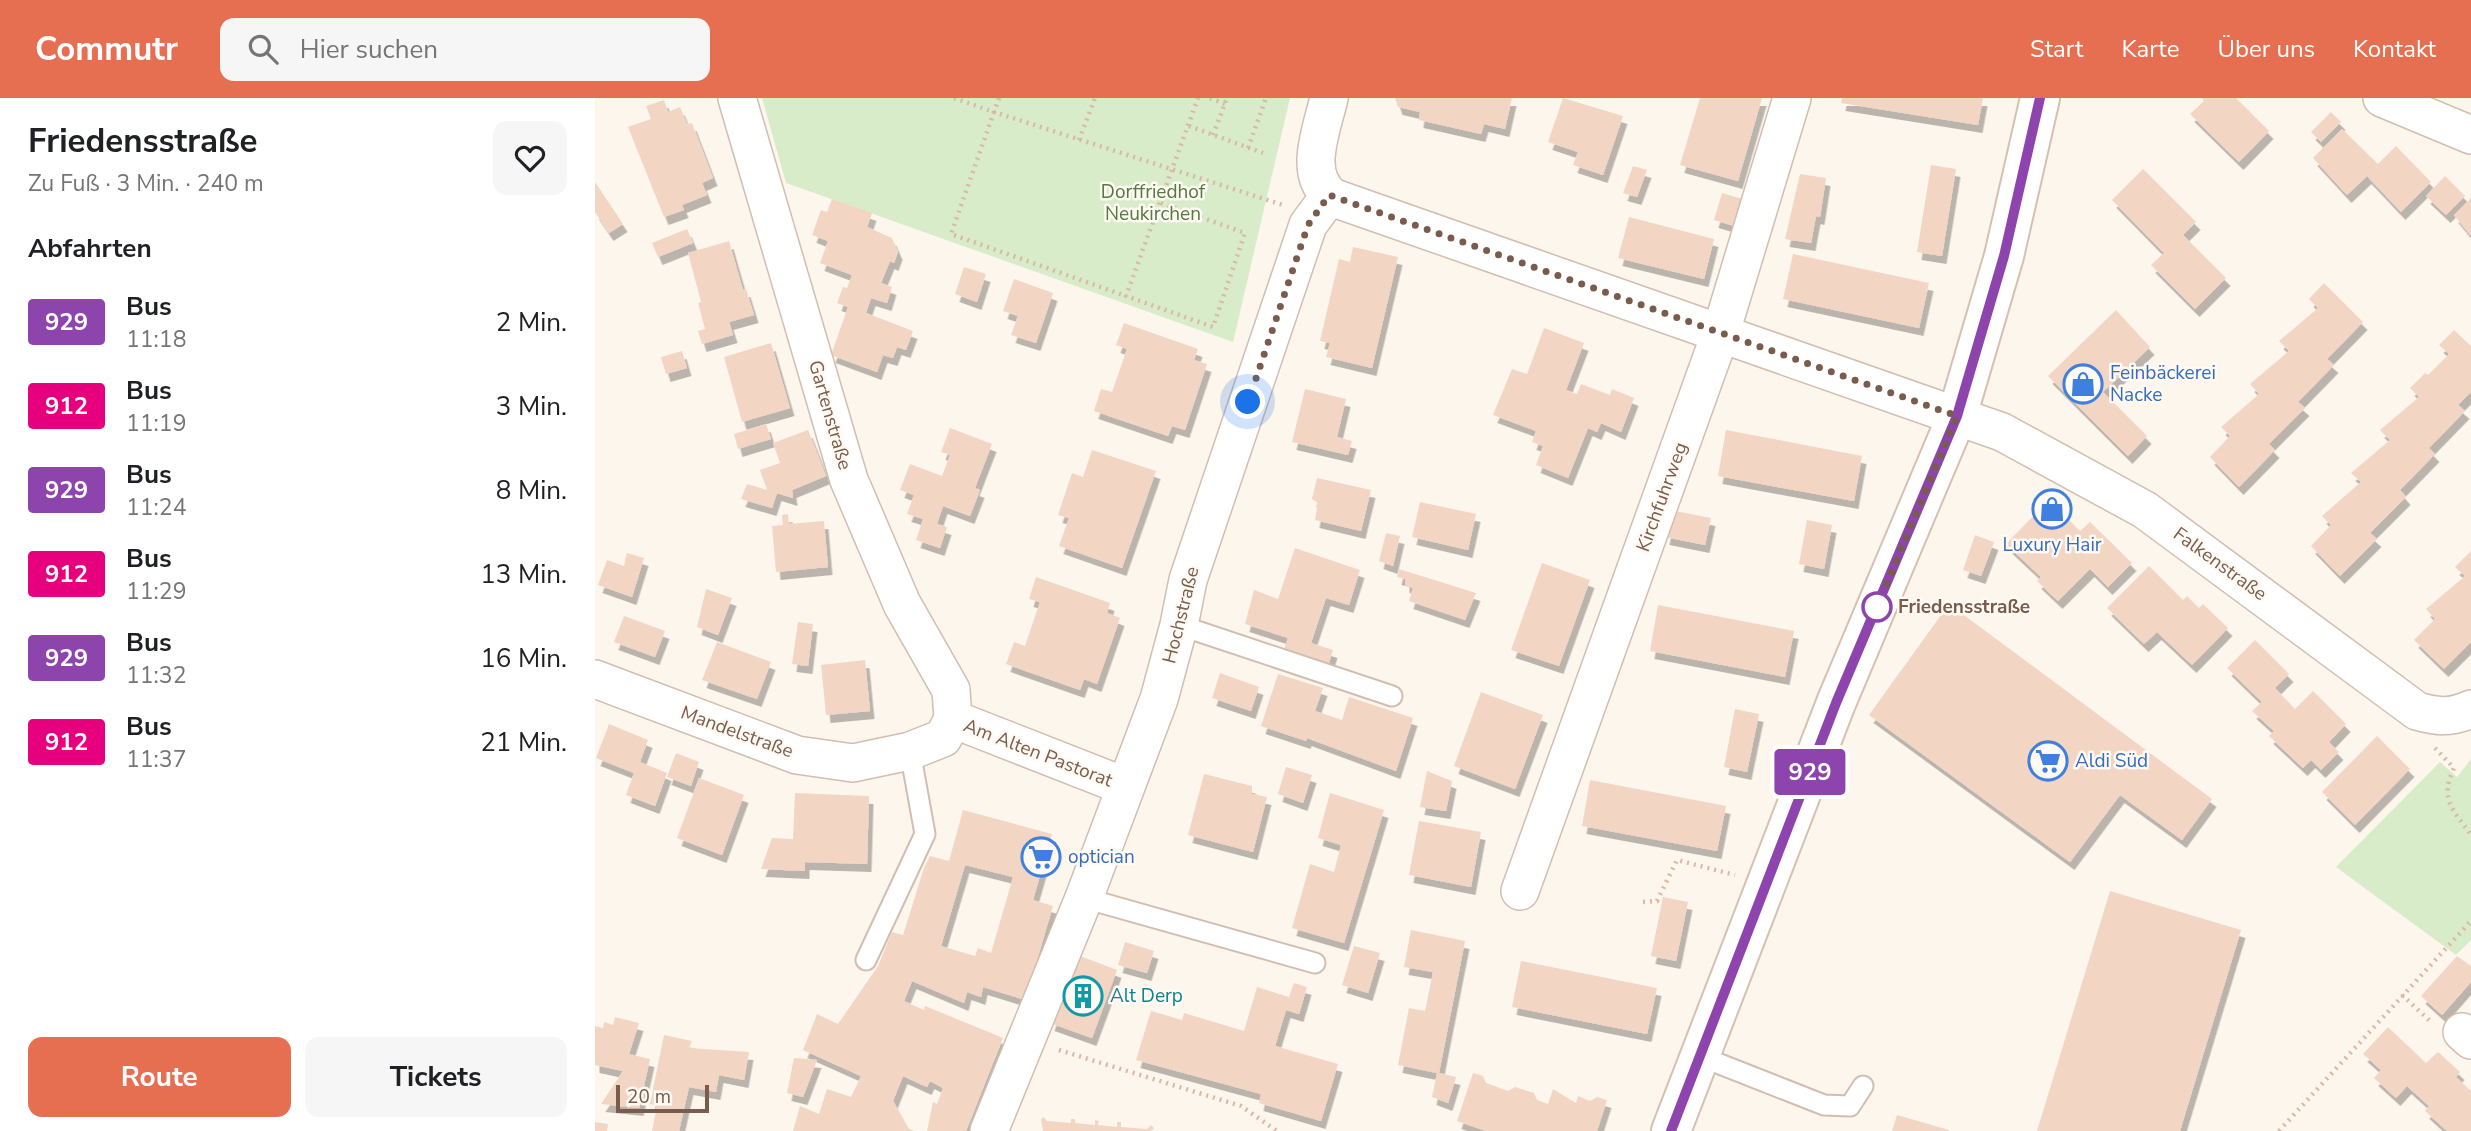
<!DOCTYPE html>
<html lang="de">
<head>
<meta charset="utf-8">
<style>
  :root { --surface:#fff; --page:#f6f6f6; --text:#202124; --muted:#757577; --accent:#e76f51 }
  body { margin:0; font-family:"Nunito Sans",sans-serif; background:var(--page); color:var(--text); height:100vh; display:flex; flex-direction:column; font-size:26px; white-space:nowrap }
  * { box-sizing:border-box; margin:0 }
  p { font-size:23px; color:var(--muted) }
  .icon { flex:none; width:38px; height:38px; fill:none; stroke:currentColor; stroke-width:2; stroke-linecap:round; stroke-linejoin:round }
  .map { position:relative; flex:1; overflow:hidden }
  .details { display:flex; flex-direction:column; background:var(--surface); width:595px }
  .details>* { flex:none }
  .badge { padding:0 14px; border-radius:5px; font-size:24px; line-height:46px }
  .scale { position:absolute; left:21px; bottom:18px; width:93px; box-sizing:border-box; padding-left:7px; border:4px solid #7a5c4d; border-top:0; font-size:19px; line-height:24px; white-space:nowrap; color:#7a5c4d; -webkit-text-stroke:5px #fffaf3; paint-order:stroke }
  .you { position:absolute; width:35px; height:35px; margin:-18px; border:5px solid #fff; border-radius:50%; background:#1a73e8; box-shadow:0 0 0 10px #1a73e833 }
  .map>.badge { position:absolute; translate:-50% -50%; box-shadow:0 0 0 4px #fff }
  h2 { padding:0 28px; font-size:26px; line-height:63px }
  .round { display:grid; place-items:center; flex:none; width:74px; height:74px; border-radius:14px; background:var(--page) }
  .overview { display:flex; align-items:center; justify-content:space-between; height:119px; padding:0 28px }
  h1 { font-size:33px; font-weight:700; line-height:52px }
  .action { display:flex; gap:14px; margin-top:auto; padding:14px 28px }
  .action a { flex:1; height:80px; border-radius:14px; background:var(--accent); color:#fff; font-size:28px; font-weight:700; line-height:80px; text-align:center }
  .action a+a { background:var(--page); color:var(--text) }
  ul { padding:0; list-style:none }
  li { display:flex; align-items:center; gap:21px; height:84px; padding:0 28px }
  li div { flex:1 }
  li b { display:block; font-size:26px }
  li em { font-style:normal }
  li .badge { min-width:77px; font-weight:700; text-align:center }
  header { display:flex; align-items:center; gap:42px; box-sizing:border-box; height:98px; padding:0 35px; background:var(--accent); color:#fff }
  header strong { font-size:33px }
  nav { display:flex; gap:38px; margin-inline-start:auto; font-size:24px }
  .search { width:490px; height:63px; background:var(--page); display:flex; align-items:center; gap:18px; box-sizing:border-box; padding:0 24px; border-radius:14px; color:var(--muted); font-size:26px }
  main { display:flex; flex:1; min-height:0 }
  .map>svg:first-child { display:block }
  .green { fill:#d8ecc9 }
  .building { fill:#f3d5c3; fill-rule:evenodd; filter:url(#shadow) }
  .lines { fill:none; stroke-linecap:round; stroke-linejoin:round }
  .lane-casing { stroke:#d1beb0; stroke-width:23 }
  .street-casing { stroke:#d1beb0; stroke-width:40 }
  .secondary-casing { stroke:#d6c0b0; stroke-width:42 }
  .path { stroke:#d9b8a5; stroke-width:4.5; stroke-dasharray:2 5; stroke-linecap:butt }
  .lane { stroke:#fff; stroke-width:19 }
  .street { stroke:#fff; stroke-width:37 }
  .secondary { stroke:#fff; stroke-width:38 }
  .line-casing { stroke:#fff; stroke-width:16 }
  .line { stroke:#8e44ad; stroke-width:10 }
  .walk { stroke:#7a5c4d; stroke-width:7; stroke-dasharray:0 12.6 }
  .stop-dot { fill:#fff; stroke:#8e44ad; stroke-width:3.5 }
  .labels { text-anchor:middle; dominant-baseline:central; stroke-width:5; stroke-linejoin:round; paint-order:stroke }
  .park-label { font-size:19px; fill:#537a41; stroke:#fffaf3 }
  .shop-label { font-size:19px; fill:#366cbe; stroke:#fffaf3; text-anchor:start }
  .street-label { font-size:19px; fill:#7a5c4d; stroke:#fffaf3 }
  .stop-label { font-size:19px; font-weight:bold; fill:#7a5c4d; stroke:#fffaf3; text-anchor:start }
  .culture-label { font-size:19px; fill:#0d838f; stroke:#fffaf3; text-anchor:start }
</style>
</head>
<body>
<header>
<strong>Commutr</strong>
<div class="search"><svg class="icon" aria-label="search" viewBox="0 0 24 24"><circle cx="10" cy="10" r="6"/><path d="M15 15l6 6"/></svg>Hier suchen</div>
<nav><a>Start</a><a>Karte</a><a>Über uns</a><a>Kontakt</a></nav>
</header>
<main>
<section class="details">
<div class="overview"><div><h1>Friedensstraße</h1><p>Zu Fuß · 3 Min. · 240 m</p></div><a class="round"><svg class="icon" aria-label="heart" viewBox="0 0 24 24"><path d="M12 20l-8-8c-3-5 5-10 8-4 3-6 11-1 8 4z"/></svg></a></div>
<h2>Abfahrten</h2>
<ul>
<li><span class="badge" style="background:#8e44ad;color:#fff">929</span><div><b>Bus</b><p>11:18</p></div><em>2 Min.</em></li>
<li><span class="badge" style="background:#e6007e;color:#fff">912</span><div><b>Bus</b><p>11:19</p></div><em>3 Min.</em></li>
<li><span class="badge" style="background:#8e44ad;color:#fff">929</span><div><b>Bus</b><p>11:24</p></div><em>8 Min.</em></li>
<li><span class="badge" style="background:#e6007e;color:#fff">912</span><div><b>Bus</b><p>11:29</p></div><em>13 Min.</em></li>
<li><span class="badge" style="background:#8e44ad;color:#fff">929</span><div><b>Bus</b><p>11:32</p></div><em>16 Min.</em></li>
<li><span class="badge" style="background:#e6007e;color:#fff">912</span><div><b>Bus</b><p>11:37</p></div><em>21 Min.</em></li>
</ul>
<div class="action"><a>Route</a><a>Tickets</a></div>
</section>
<div class="map">
<svg width="1876" height="1033" viewBox="0 0 1876 1033">
  <defs>
    <filter id="shadow"><feDropShadow dx="4.5" dy="8" stdDeviation="0" flood-color="#0004"/></filter>
  </defs>
  <rect width="100%" height="100%" fill="#fdf6ec"/>
  <path class="green" d="M 167,0 L 695,0 L 638,244 L 191,85 Z
    M 1876,661 L 1876,842 L 1861,857 L 1741,769 L 1845,664 L 1862,679 Z"/>
  <path class="building" d="M 800,0 L 917,0 L 910,31 L 889,26 L 886,36 L 824,22 L 825,14 L 803,9 Z
    M 968,0 L 1028,18 L 1008,77 L 978,67 L 983,54 L 953,44 Z
    M 1105,0 L 1167,0 L 1143,83 L 1085,67 Z
    M 1247,0 L 1388,0 L 1383,27 L 1246,5 Z
    M 1607,0 L 1641,0 L 1674,33 L 1644,64 L 1595,16 L 1609,3 Z
    M 69,2 L 73,14 L 85,9 L 92,26 L 97,25 L 118,80 L 107,85 L 112,97 L 87,107 L 89,112 L 69,119 L 33,29 L 56,21 L 51,8 Z
    M 1736,14 L 1746,24 L 1726,44 L 1716,34 Z
    M 1747,31 L 1783,66 L 1801,48 L 1836,84 L 1806,114 L 1772,78 L 1752,97 L 1718,60 Z
    M 1336,67 L 1361,71 L 1347,158 L 1322,154 Z
    M 1038,68 L 1052,72 L 1042,99 L 1028,95 Z
    M 1548,71 L 1601,124 L 1588,137 L 1631,180 L 1600,211 L 1556,167 L 1569,155 L 1517,102 Z
    M 1205,76 L 1231,80 L 1225,119 L 1221,118 L 1216,145 L 1190,141 Z
    M 1850,78 L 1870,98 L 1851,117 L 1831,98 Z
    M 0,84 L 28,126 L 14,135 L 0,114 Z
    M 1127,95 L 1154,103 L 1146,130 L 1119,122 Z
    M 1876,100 L 1876,138 L 1859,117 Z
    M 237,101 L 277,115 L 272,129 L 297,140 L 303,154 L 299,165 L 295,163 L 286,185 L 297,189 L 292,205 L 276,200 L 271,215 L 318,233 L 311,252 L 302,249 L 298,260 L 288,257 L 282,274 L 236,257 L 253,209 L 242,205 L 248,189 L 252,190 L 257,177 L 225,165 L 233,143 L 217,137 L 226,112 L 232,114 Z
    M 1034,119 L 1119,141 L 1109,181 L 1023,160 Z
    M 92,131 L 98,145 L 63,159 L 57,145 Z
    M 134,143 L 148,192 L 151,191 L 159,217 L 134,224 L 138,237 L 107,246 L 103,233 L 110,231 L 103,205 L 106,204 L 93,155 Z
    M 758,149 L 803,159 L 777,270 L 731,259 L 735,245 L 725,243 L 744,161 L 755,164 Z
    M 1198,156 L 1334,185 L 1324,230 L 1188,201 Z
    M 369,169 L 391,176 L 382,204 L 360,196 Z
    M 419,181 L 458,195 L 441,245 L 416,237 L 423,218 L 408,213 Z
    M 1729,185 L 1768,224 L 1732,261 L 1739,267 L 1703,304 L 1710,310 L 1674,346 L 1680,352 L 1644,389 L 1615,359 L 1635,338 L 1626,329 L 1664,296 L 1655,286 L 1694,253 L 1684,243 L 1723,210 L 1714,201 Z
    M 1521,212 L 1555,249 L 1508,294 L 1552,338 L 1533,358 L 1453,278 Z
    M 529,225 L 603,251 L 599,262 L 612,266 L 590,332 L 577,328 L 573,338 L 499,313 L 506,291 L 517,294 L 532,251 L 521,247 Z
    M 949,230 L 989,245 L 971,292 L 982,296 L 986,286 L 1015,297 L 1017,291 L 1039,300 L 1026,334 L 1006,325 L 1002,334 L 993,330 L 973,380 L 941,367 L 948,348 L 937,344 L 941,333 L 898,317 L 917,271 L 932,276 Z
    M 1859,232 L 1876,248 L 1876,294 L 1863,307 L 1870,313 L 1834,350 L 1840,356 L 1805,392 L 1811,399 L 1775,435 L 1782,441 L 1745,478 L 1716,448 L 1736,427 L 1727,418 L 1766,384 L 1756,375 L 1795,342 L 1785,332 L 1824,299 L 1815,290 L 1830,275 L 1833,277 L 1854,256 L 1844,247 Z
    M 176,245 L 195,310 L 147,324 L 129,259 Z
    M 87,253 L 92,270 L 71,276 L 66,259 Z
    M 710,291 L 751,301 L 742,339 L 757,343 L 753,357 L 697,344 Z
    M 171,326 L 176,341 L 143,351 L 139,336 Z
    M 355,330 L 397,346 L 380,390 L 385,392 L 375,418 L 348,408 L 342,426 L 352,429 L 345,450 L 321,442 L 328,421 L 312,416 L 319,397 L 305,392 L 315,366 L 347,378 L 355,357 L 346,354 Z
    M 213,332 L 231,378 L 197,392 L 198,400 L 182,395 L 177,410 L 146,401 L 152,386 L 172,392 L 165,372 L 185,365 L 178,345 Z
    M 1131,332 L 1267,358 L 1259,403 L 1123,378 Z
    M 497,352 L 561,373 L 527,470 L 464,448 L 474,420 L 463,417 L 477,375 L 488,379 Z
    M 722,380 L 776,392 L 766,433 L 720,422 L 723,405 L 717,401 Z
    M 1454,402 L 1485,433 L 1495,424 L 1537,465 L 1513,489 L 1495,471 L 1463,503 L 1442,483 L 1446,479 L 1411,446 Z
    M 825,404 L 881,416 L 873,452 L 817,439 Z
    M 1075,412 L 1116,420 L 1110,447 L 1070,439 Z
    M 193,416 L 194,426 L 229,423 L 233,469 L 181,474 L 177,428 L 188,427 L 187,417 Z
    M 1212,422 L 1237,427 L 1229,471 L 1204,466 Z
    M 791,435 L 805,438 L 798,468 L 784,463 Z
    M 1380,437 L 1399,444 L 1386,478 L 1368,472 Z
    M 700,450 L 765,472 L 754,507 L 731,500 L 716,545 L 738,552 L 733,568 L 689,552 L 693,540 L 650,526 L 659,492 L 683,501 Z
    M 1876,453 L 1876,544 L 1849,571 L 1819,542 L 1840,521 L 1831,511 L 1870,478 L 1860,469 Z
    M 32,455 L 49,460 L 37,499 L 3,487 L 12,462 L 29,468 Z
    M 947,465 L 995,482 L 964,568 L 916,552 Z
    M 1554,468 L 1588,502 L 1592,498 L 1604,510 L 1608,506 L 1633,530 L 1597,567 L 1562,534 L 1549,546 L 1512,510 Z
    M 804,471 L 881,495 L 870,522 L 814,503 L 818,490 L 810,487 L 810,481 L 802,479 Z
    M 441,479 L 515,505 L 512,515 L 525,520 L 502,586 L 489,581 L 485,592 L 411,566 L 419,544 L 430,548 L 445,504 L 434,501 Z
    M 111,491 L 137,500 L 123,537 L 102,529 Z
    M 1354,506 L 1617,701 L 1587,742 L 1525,697 L 1475,764 L 1274,617 Z
    M 1063,507 L 1199,533 L 1190,579 L 1055,553 Z
    M 29,518 L 70,533 L 60,559 L 19,544 Z
    M 203,524 L 218,526 L 213,568 L 197,566 Z
    M 1660,542 L 1694,576 L 1680,590 L 1700,611 L 1718,593 L 1751,626 L 1734,644 L 1744,654 L 1726,672 L 1716,662 L 1708,670 L 1674,638 L 1679,633 L 1657,613 L 1667,604 L 1632,570 Z
    M 122,544 L 176,564 L 162,601 L 107,582 Z
    M 270,562 L 275,613 L 231,617 L 226,567 Z
    M 625,575 L 664,589 L 656,613 L 617,600 Z
    M 683,576 L 728,590 L 720,613 L 747,622 L 754,599 L 818,620 L 801,673 L 712,640 L 711,643 L 666,628 Z
    M 886,594 L 948,617 L 920,691 L 859,668 Z
    M 1140,611 L 1164,616 L 1152,674 L 1129,669 Z
    M 14,626 L 53,642 L 45,664 L 72,675 L 60,708 L 31,697 L 39,675 L 1,660 Z
    M 1782,638 L 1815,671 L 1760,727 L 1727,694 Z
    M 81,655 L 104,664 L 96,688 L 72,679 Z
    M 691,669 L 717,677 L 708,705 L 683,696 Z
    M 832,673 L 857,683 L 851,713 L 825,709 Z
    M 609,676 L 657,688 L 657,696 L 672,699 L 658,754 L 593,737 Z
    M 104,680 L 149,697 L 127,757 L 82,740 Z
    M 995,682 L 1131,708 L 1122,753 L 987,728 Z
    M 200,695 L 274,698 L 272,766 L 210,764 L 210,773 L 166,771 L 177,740 L 198,741 Z
    M 735,695 L 789,712 L 749,845 L 697,830 L 715,766 L 739,774 L 746,747 L 723,740 Z
    M 368,712 L 457,736 L 438,802 L 458,808 L 430,902 L 388,889 L 386,899 L 372,894 L 369,905 L 317,883 L 309,903 L 329,912 L 330,908 L 408,940 L 371,1033 L 332,1033 L 338,1004 L 342,1006 L 348,990 L 335,983 L 332,989 L 308,978 L 298,1003 L 313,1030 L 319,1033 L 198,1033 L 205,1008 L 224,1016 L 232,991 L 256,999 L 266,978 L 208,952 L 222,916 L 243,926 L 283,868 L 297,834 L 308,837 L 329,770 L 335,758 L 354,763 ZM 370,767 L 418,779 L 396,855 L 383,850 L 380,858 L 346,848 Z
    M 824,723 L 886,734 L 876,789 L 814,777 Z
    M 1515,793 L 1646,832 L 1585,1033 L 1442,1033 Z
    M 1068,799 L 1093,804 L 1081,863 L 1056,858 Z
    M 816,832 L 870,843 L 844,975 L 861,979 L 853,1005 L 837,999 L 842,975 L 803,967 L 814,910 L 830,913 L 838,874 L 809,869 Z
    M 530,844 L 559,853 L 552,875 L 523,867 Z
    M 759,848 L 785,855 L 773,895 L 747,887 Z
    M 480,856 L 522,872 L 497,940 L 455,925 Z
    M 1862,858 L 1876,868 L 1876,884 L 1847,917 L 1826,898 Z
    M 926,863 L 1062,890 L 1052,936 L 917,909 Z
    M 699,885 L 712,889 L 704,916 L 691,912 L 680,948 L 743,966 L 726,1023 L 664,1005 L 666,996 L 541,962 L 556,913 L 587,922 L 589,915 L 649,933 L 662,889 L 694,899 Z
    M 20,919 L 44,925 L 34,956 L 55,961 L 44,1010 L 6,1006 L 28,973 L 0,967 L 0,928 L 8,930 L 9,924 L 18,927 Z
    M 1793,929 L 1831,965 L 1843,954 L 1865,974 L 1861,979 L 1876,993 L 1876,1033 L 1852,1033 L 1830,1013 L 1834,1008 L 1812,988 L 1801,1000 L 1779,980 L 1786,972 L 1768,956 Z
    M 69,937 L 97,943 L 94,950 L 154,954 L 149,982 L 124,977 L 121,994 L 94,989 L 84,1033 L 57,1033 L 62,1008 L 55,1006 Z
    M 199,960 L 222,962 L 208,999 L 192,995 Z
    M 878,975 L 888,978 L 891,985 L 913,993 L 920,989 L 939,995 L 942,1002 L 953,1006 L 958,991 L 981,1005 L 983,998 L 995,1003 L 1002,999 L 1012,1002 L 1002,1033 L 891,1033 L 862,1023 Z
    M 1302,1017 L 1354,1032 L 1354,1033 L 1297,1033 Z
    M 449,1019 L 452,1023 L 476,1025 L 476,1021 L 480,1021 L 480,1025 L 500,1027 L 500,1022 L 504,1023 L 503,1027 L 522,1029 L 522,1024 L 526,1024 L 526,1029 L 552,1031 L 556,1027 L 559,1030 L 556,1033 L 448,1033 L 446,1021 Z
    M 0,1024 L 13,1026 L 12,1033 L 0,1033 Z"/>
  <g class="lines">
    <g class="lane-casing">
      <path id="lane" d="M 584,527 L 797,598
        M 489,800 L 720,865
        M 271,862 L 330,736 L 315,653
        M 1107,959 L 1229,1007 L 1255,1008 L 1268,988"/>
    </g>
    <g class="street-casing">
      <path id="street" d="M 142,0 L 254,382 L 307,506 L 356,592 L 358,621
        M 734,0 C 727,31 706,79 739,100 L 1407,334 L 1550,412 L 1822,613 C 1842,619 1856,620 1876,611
        M 1787,0 L 1876,37
        M 0,581 L 202,657 L 258,665 L 315,653 L 348,640 L 358,621
        M 358,621 L 529,688
        M 925,793 L 1126,234 L 1197,0
        M 1867,934 L 1876,942
        M 394,1033 L 489,800 L 564,601 L 584,527 L 593,482 L 713,127 L 735,97"/>
    </g>
    <g class="secondary-casing">
      <path id="secondary" d="M 1076,1033 L 1241,605 L 1362,318 L 1409,158 L 1445,0"/>
    </g>
    <path class="path" d="M 359,0 L 399,14 L 356,136 L 531,198
      M 404,0 L 399,14 L 688,107
      M 615,0 L 630,6
      M 594,28 L 668,55
      M 618,37 L 632,0
      M 484,42 L 500,0
      M 653,50 L 671,0
      M 566,105 L 650,135 L 618,229 L 531,198 L 603,0
      M 1840,650 L 1859,670 C 1844,702 1858,711 1876,737
      M 1048,804 L 1062,803 L 1082,762 L 1140,777
      M 1807,897 L 1835,923
      M 464,952 L 646,1008 L 682,1033
      M 1684,1033 L 1876,823"/>
    <use href="#lane" class="lane"/>
    <use href="#street" class="street"/>
    <use href="#secondary" class="secondary"/>
  </g>
  <g class="lines">
    <g class="line-casing">
      <path id="line" d="M 1076,1033 L 1241,605 L 1362,318 L 1409,158 L 1445,0"/>
    </g>
    <use href="#line" class="line"/>
    <path class="walk" d="M 653,304 L 713,127 L 734,97 L 1362,318 L 1282,509"/>
  </g>
  <defs>
    <g id="shop-ring" transform="scale(2.0125)"><circle r="9.5" fill="#fffaf3" stroke="#3f7fe0" stroke-width="1.5"/><path d="M-5-2.5h2.3a2.7 3.5 0 0 1 5.4 0H5L5.5 6h-11ZM-1.5-2.5h3a1.5 2.3 0 0 0-3 0Z" fill="#3f7fe0"/></g>
    <g id="supermarket-ring" transform="scale(2.0125)"><circle r="9.5" fill="#fffaf3" stroke="#3f7fe0" stroke-width="1.5"/><path d="M-6-5.5h2.5l.6 2H6L4.5 2H-2.5L-4.4-4H-6ZM-1.5 3.2a1.3 1.3 0 1 0 .1 0ZM3 3.2a1.3 1.3 0 1 0 .1 0Z" fill="#3f7fe0"/></g>
    <g id="building-ring" transform="scale(2.0125)"><circle r="9.5" fill="#fffaf3" stroke="#0f9aa8" stroke-width="1.5"/><path d="M-4-6H4V6H1V3H-1V6H-4ZM-2.5-4.3h1.7v1.8h-1.7ZM.8-4.3h1.7v1.8H.8ZM-2.5-1h1.7V.8h-1.7ZM.8-1h1.7V.8H.8Z" fill="#0f9aa8"/></g>
  </defs>
  <g fill-rule="evenodd">
    <use href="#shop-ring" x="1488" y="286"/>
    <use href="#shop-ring" x="1457" y="411"/>
    <use href="#supermarket-ring" x="1453" y="663"/>
    <use href="#supermarket-ring" x="446" y="759"/>
    <use href="#building-ring" x="488" y="898"/>
  </g>
  <circle class="stop-dot" cx="1282" cy="509" r="14"/>
  <g class="labels">
    <g class="park-label">
      <text x="558" y="94">Dorffriedhof<tspan x="558" dy="22">Neukirchen</tspan></text>
    </g>
    <g class="shop-label">
      <text x="1515" y="275">Feinbäckerei<tspan x="1515" dy="22">Nacke</tspan></text>
      <text x="1457" y="447" text-anchor="middle">Luxury Hair</text>
      <text x="1480" y="663">Aldi Süd</text>
      <text x="473" y="759">optician</text>
    </g>
    <g class="street-label">
      <text transform="translate(235 317) rotate(74)">Gartenstraße</text>
      <text transform="translate(1067 399) rotate(-70)">Kirchfuhrweg</text>
      <text transform="translate(1625 466) rotate(36)">Falkenstraße</text>
      <text transform="translate(586 517) rotate(-76)">Hochstraße</text>
      <text transform="translate(142 634) rotate(20)">Mandelstraße</text>
      <text transform="translate(443 655) rotate(21)">Am Alten Pastorat</text>
    </g>
    <g class="stop-label">
      <text x="1303" y="509">Friedensstraße</text>
    </g>
    <g class="culture-label">
      <text x="515" y="898">Alt Derp</text>
    </g>
  </g>
</svg>
<div class="scale">20 m</div>
<div class="you" style="left:653px;top:304px"></div>
<b class="badge" style="left:1215px;top:674px;background:#8e44ad;color:#fff">929</b>
</div>
</main>
</body>
</html>
